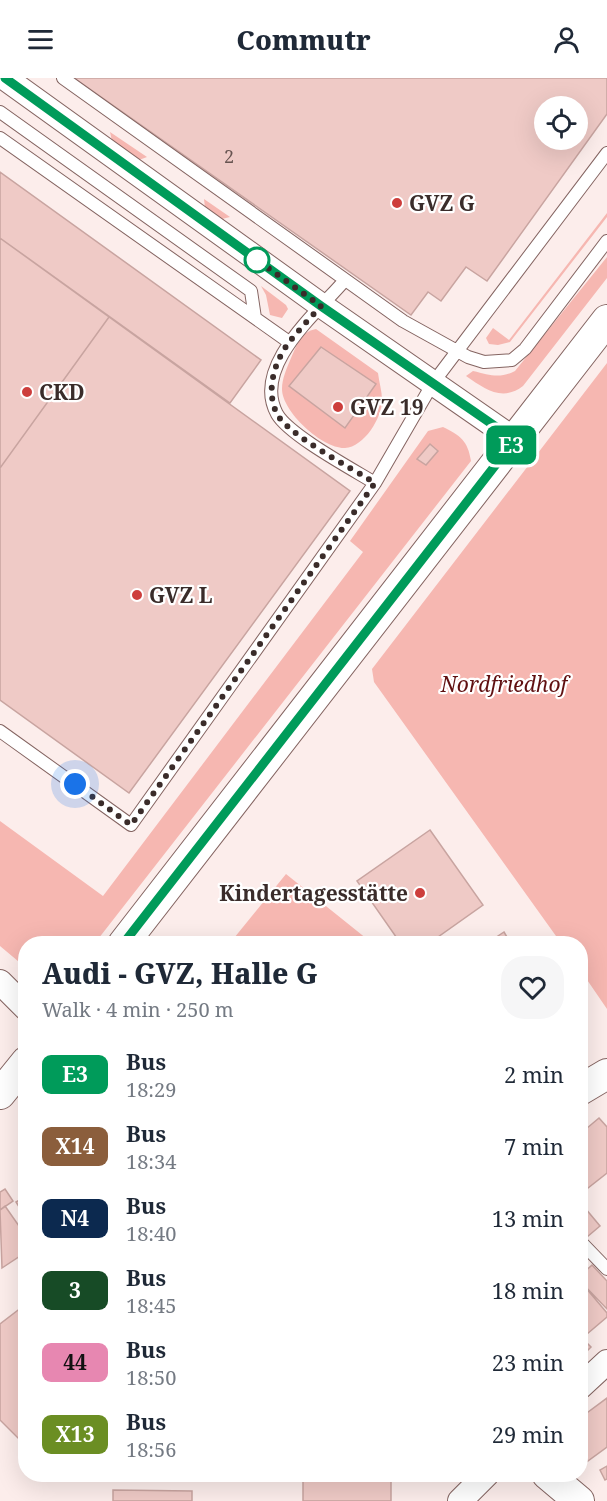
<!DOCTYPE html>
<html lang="en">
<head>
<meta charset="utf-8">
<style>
  :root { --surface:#fff; --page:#f6f6f7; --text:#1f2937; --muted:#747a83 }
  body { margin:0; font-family:"Noto Serif",serif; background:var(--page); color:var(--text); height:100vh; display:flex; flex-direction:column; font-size:22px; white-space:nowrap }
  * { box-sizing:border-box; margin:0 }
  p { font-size:20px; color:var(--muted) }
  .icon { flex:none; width:33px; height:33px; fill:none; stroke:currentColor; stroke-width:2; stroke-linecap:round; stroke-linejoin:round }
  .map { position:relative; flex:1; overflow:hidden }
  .details { position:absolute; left:18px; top:858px; width:570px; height:546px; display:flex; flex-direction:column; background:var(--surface); border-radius:24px; box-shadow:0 6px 24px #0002 }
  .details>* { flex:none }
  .badge { padding:0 12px; border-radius:9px; font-size:21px; line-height:39px }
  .controls { position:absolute; left:534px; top:18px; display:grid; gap:12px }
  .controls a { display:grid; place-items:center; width:54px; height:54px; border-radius:50%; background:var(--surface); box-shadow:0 6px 24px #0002; font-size:30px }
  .you { position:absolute; width:30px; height:30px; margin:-15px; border:4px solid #fff; border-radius:50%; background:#1a73e8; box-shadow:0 0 0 9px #1a73e833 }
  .map>.badge { position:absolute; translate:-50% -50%; box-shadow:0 0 0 3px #fff }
  .round { display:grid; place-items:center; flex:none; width:63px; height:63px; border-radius:24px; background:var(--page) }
  .headline { display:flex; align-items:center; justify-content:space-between; height:102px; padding:0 24px }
  h1 { font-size:28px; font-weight:800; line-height:45px }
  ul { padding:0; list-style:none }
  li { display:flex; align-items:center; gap:18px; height:72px; padding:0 24px }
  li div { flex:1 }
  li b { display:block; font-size:22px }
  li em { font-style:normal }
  li .badge { min-width:66px; font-weight:700; text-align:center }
  header { display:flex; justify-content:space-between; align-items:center; height:78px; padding:0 24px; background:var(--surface); font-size:27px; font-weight:800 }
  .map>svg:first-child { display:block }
  .green { fill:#f6b7b1 }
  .building { fill:#efcac6; stroke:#c8a4a0; stroke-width:1.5; fill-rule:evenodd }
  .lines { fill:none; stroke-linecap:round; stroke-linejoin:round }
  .service-casing { stroke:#846461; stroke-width:14 }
  .minor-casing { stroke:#846461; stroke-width:26 }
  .tertiary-casing { stroke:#846461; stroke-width:32 }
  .service { stroke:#fff; stroke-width:12 }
  .minor { stroke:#fff; stroke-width:24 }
  .tertiary { stroke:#fff; stroke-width:30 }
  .line-casing { stroke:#fff; stroke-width:14 }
  .line { stroke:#009b5a; stroke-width:9 }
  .walk { stroke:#3a2c2a; stroke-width:6; stroke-dasharray:0 10.8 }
  .poi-dot { fill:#cd3e3c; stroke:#fff; stroke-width:2 }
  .stop-dot { fill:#fff; stroke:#009b5a; stroke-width:3 }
  .labels { text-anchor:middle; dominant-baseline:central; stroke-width:4.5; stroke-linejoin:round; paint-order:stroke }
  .number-label { font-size:18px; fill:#675451 }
  .poi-label { font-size:21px; font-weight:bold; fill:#3a2c2a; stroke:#fff; text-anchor:start }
  .park-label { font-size:21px; font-style:italic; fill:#601011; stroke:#fff }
</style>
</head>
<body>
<header><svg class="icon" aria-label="menu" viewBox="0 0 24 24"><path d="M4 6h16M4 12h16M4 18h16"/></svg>Commutr<svg class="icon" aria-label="person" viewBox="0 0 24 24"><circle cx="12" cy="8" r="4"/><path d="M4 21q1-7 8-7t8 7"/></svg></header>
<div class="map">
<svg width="607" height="1423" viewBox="0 0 607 1423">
  <rect width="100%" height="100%" fill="#fcedeb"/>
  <path class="green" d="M 110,54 L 147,79 L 139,82 L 112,63 Z
    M 204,121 L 230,139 L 222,141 L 205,130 Z
    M 607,135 L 607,139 L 510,264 L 498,267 L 489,266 L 486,260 L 493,250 L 509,262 Z
    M 607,179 L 607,200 L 523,308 C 502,324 485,311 466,298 L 473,293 C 490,297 499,301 515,293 Z
    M 261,208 L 286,227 L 288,231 L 282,240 L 270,237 L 266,217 Z
    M 316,251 L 378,295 C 379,304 382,313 382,322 C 382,340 364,369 345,370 C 323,371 282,334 282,311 C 282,300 287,290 291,280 C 297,267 300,254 316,251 Z
    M 607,285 L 607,931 L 581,893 L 580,866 L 561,865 L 374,604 L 372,591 Z
    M 443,349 C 460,357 468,363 471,383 L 95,865 L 26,866 L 25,889 L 0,868 L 0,743 L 103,818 L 363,474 L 350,463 L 428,353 Z
    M 286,796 L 372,865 L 230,865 Z"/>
  <path class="building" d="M 74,0 L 607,0 L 607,36 L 487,203 L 466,189 L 441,223 L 428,214 L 411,237 ZM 544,28 L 578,28 L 578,62 L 544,62 Z
    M 0,94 L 261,282 L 230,325 L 0,160 Z
    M 0,160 L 109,239 L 0,390 Z
    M 109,239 L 350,413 L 129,715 L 0,622 L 0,390 Z
    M 321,269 L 376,306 L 345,350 L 289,308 Z
    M 430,366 L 438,373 L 426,387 L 417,381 Z
    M 430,752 L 483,827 L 428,866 L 401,866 L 357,803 Z
    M 504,854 L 511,866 L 486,866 Z
    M 599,1040 L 607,1049 L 607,1095 L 588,1110 L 580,1101 L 580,1056 Z
    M 5,1111 L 13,1123 L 0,1132 L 0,1114 Z
    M 26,1118 L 26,1140 L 16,1124 Z
    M 580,1124 L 600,1148 L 587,1159 L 580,1151 Z
    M 5,1128 L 26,1158 L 26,1174 L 2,1190 L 0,1132 Z
    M 592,1187 L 607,1203 L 607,1231 L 580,1203 L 580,1198 Z
    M 580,1203 L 607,1235 L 607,1239 L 580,1262 Z
    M 26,1226 L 25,1272 L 26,1368 L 0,1342 L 0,1246 Z
    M 585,1263 L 591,1269 L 585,1275 L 580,1270 Z
    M 607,1320 L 607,1369 L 581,1388 L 580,1340 Z
    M 607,1388 L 607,1401 L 605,1402 L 600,1392 Z
    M 303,1396 L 391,1396 L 391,1423 L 303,1423 Z
    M 113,1412 L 192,1413 L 192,1423 L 113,1423 Z"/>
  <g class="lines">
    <g class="service-casing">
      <path id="service" d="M 63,0 L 403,243 L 468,279 L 484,284 L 512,282 L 525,271 L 607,163
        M 0,34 L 251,213 L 255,240
        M 0,60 L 289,264
        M 345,202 C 318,234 251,288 277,336 C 289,357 352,391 375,405
        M 0,653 L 131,747 L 375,405 L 433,305 L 607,75
        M 580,1163 L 607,1191"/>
    </g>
    <g class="minor-casing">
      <path id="minor" d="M 5,0 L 322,228 L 515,362
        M 0,904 L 26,930
        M 580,1309 L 607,1284
        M 460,1423 L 487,1396"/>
    </g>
    <g class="tertiary-casing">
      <path id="tertiary" d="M 123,866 L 607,242
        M 580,1012 L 607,996
        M 0,1016 L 26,984
        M 547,1396 L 579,1423"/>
    </g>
    <use href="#service" class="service"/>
    <use href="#minor" class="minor"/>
    <use href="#tertiary" class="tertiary"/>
  </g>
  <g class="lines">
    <g class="line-casing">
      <path id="line" d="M 5,0 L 321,228 L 515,362 L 123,866"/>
    </g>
    <use href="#line" class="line"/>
    <path class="walk" d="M 75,706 L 131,747 L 375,405 C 353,391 288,357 277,336 C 265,312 275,282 290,263 C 300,251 311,239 321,228 L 257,182"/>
  </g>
  <g class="poi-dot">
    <circle cx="397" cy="125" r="6"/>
    <circle cx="27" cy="314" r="6"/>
    <circle cx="338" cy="329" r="6"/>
    <circle cx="137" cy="517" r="6"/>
    <circle cx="420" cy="815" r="6"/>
  </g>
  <circle class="stop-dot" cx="257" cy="182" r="12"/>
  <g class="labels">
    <g class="number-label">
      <text x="229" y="78">2</text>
    </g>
    <g class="poi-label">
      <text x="409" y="125">GVZ G</text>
      <text x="39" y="314">CKD</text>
      <text x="350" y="329">GVZ 19</text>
      <text x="149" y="517">GVZ L</text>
      <text x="408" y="815" text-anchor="end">Kindertagesstätte</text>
    </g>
    <g class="park-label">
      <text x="504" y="606">Nordfriedhof</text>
    </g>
  </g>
</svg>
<div class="controls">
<a><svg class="icon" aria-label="locate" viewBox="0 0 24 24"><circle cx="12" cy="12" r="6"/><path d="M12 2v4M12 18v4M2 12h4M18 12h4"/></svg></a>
</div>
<div class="you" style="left:75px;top:706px"></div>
<b class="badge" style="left:511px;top:367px;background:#009b5a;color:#fff">E3</b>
<section class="details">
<div class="headline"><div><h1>Audi - GVZ, Halle G</h1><p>Walk · 4 min · 250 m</p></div><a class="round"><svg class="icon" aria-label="heart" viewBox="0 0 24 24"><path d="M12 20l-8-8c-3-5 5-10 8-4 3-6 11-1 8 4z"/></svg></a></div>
<ul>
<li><span class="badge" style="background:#009b5a;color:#fff">E3</span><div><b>Bus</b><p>18:29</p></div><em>2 min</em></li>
<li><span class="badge" style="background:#8b5e3c;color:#fff">X14</span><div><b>Bus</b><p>18:34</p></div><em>7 min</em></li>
<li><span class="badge" style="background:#0c294f;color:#fff">N4</span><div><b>Bus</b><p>18:40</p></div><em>13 min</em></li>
<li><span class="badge" style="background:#174b26;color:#fff">3</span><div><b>Bus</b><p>18:45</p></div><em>18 min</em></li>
<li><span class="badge" style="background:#e787b1;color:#111">44</span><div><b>Bus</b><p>18:50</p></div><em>23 min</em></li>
<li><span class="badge" style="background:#6b8e23;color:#fff">X13</span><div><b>Bus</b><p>18:56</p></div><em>29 min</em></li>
</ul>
</section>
</div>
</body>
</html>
